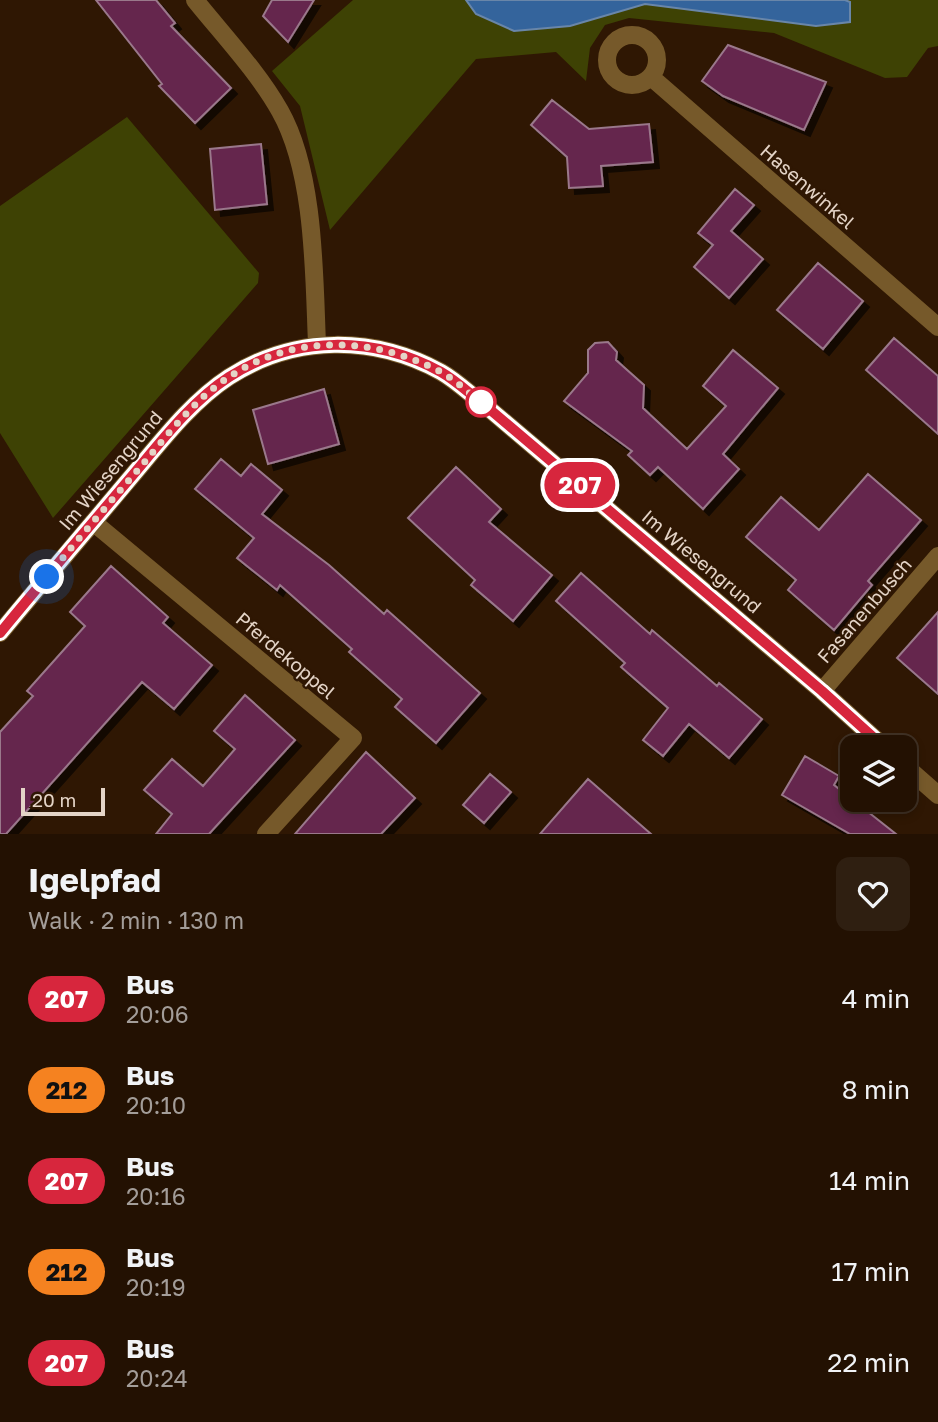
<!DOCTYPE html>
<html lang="en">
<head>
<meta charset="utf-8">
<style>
  :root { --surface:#231102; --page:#2f1f11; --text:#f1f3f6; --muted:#a39d99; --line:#403124 }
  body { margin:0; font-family:"Golos Text",sans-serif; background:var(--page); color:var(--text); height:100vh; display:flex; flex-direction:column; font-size:26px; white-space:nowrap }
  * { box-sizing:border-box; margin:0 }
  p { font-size:23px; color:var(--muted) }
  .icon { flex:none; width:38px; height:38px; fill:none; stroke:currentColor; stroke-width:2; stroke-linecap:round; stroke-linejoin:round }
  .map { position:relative; height:834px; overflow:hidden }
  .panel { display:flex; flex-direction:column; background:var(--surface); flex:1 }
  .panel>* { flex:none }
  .badge { padding:0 14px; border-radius:23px; font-size:24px; line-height:46px }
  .fabs { position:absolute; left:840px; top:735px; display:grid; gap:14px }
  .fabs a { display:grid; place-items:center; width:77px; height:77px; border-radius:14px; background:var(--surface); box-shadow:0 4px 10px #0003,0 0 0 2px var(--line); font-size:35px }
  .scale { position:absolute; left:21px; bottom:18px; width:84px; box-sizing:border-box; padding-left:7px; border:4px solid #e4d4c7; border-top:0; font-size:19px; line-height:24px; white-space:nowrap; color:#e4d4c7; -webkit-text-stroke:5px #2f1703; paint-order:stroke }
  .you { position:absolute; width:35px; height:35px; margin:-18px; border:5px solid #fff; border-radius:50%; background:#1a73e8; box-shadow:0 0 0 10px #1a73e833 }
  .map>.badge { position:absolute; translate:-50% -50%; box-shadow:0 0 0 4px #fff }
  .round { display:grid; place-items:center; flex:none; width:74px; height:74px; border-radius:14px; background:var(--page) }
  .overview { display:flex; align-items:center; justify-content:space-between; height:119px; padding:0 28px }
  h1 { font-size:33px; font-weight:700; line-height:52px }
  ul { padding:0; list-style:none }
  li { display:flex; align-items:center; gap:21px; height:91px; padding:0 28px }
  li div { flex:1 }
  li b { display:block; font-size:26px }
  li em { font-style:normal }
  li .badge { min-width:77px; font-weight:700; text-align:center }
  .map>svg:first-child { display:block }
  .green { fill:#3e4204 }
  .water { fill:#34649c; stroke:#6986a9; stroke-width:2 }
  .building { fill:#65254e; stroke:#9a788b; stroke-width:2; filter:url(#shadow) }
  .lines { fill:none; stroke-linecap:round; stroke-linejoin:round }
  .minor { stroke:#76592a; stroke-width:18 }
  .line-casing { stroke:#fff; stroke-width:16 }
  .line { stroke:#d7263d; stroke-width:10 }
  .walk { stroke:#e4d4c7; stroke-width:7; stroke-dasharray:0 12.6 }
  .stop-dot { fill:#fff; stroke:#d7263d; stroke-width:3.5 }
  .labels { text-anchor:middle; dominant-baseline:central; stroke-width:5; stroke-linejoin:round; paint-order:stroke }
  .street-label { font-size:19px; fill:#e4d4c7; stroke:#2f1703 }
</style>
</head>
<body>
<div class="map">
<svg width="938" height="834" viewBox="0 0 938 834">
  <defs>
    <filter id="shadow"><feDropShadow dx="6" dy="6" stdDeviation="0" flood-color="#0009"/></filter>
  </defs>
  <rect width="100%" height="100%" fill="#2f1703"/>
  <path class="green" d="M 353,0 L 938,0 L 938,46 L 928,48 L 907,77 L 885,78 L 774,33 L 629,18 L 605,25 L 590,48 L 586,81 L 556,52 L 476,59 L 330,230 L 300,106 L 272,71 Z
    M 127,117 L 259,273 L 258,283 L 53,518 L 0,433 L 0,206 Z"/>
  <path class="water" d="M 466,0 L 845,0 L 850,2 L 850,22 L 816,26 L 645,4 L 570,26 L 514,31 L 476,14 Z"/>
  <path class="building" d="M 96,0 L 156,0 L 175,23 L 171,26 L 231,88 L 195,123 L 159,86 L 162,84 Z
    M 272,0 L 314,0 L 288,42 L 263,16 Z
    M 728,45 L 826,82 L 804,130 L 723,96 L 702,81 Z
    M 552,100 L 589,129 L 649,124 L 653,162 L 601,166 L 603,186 L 569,188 L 567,157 L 531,125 Z
    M 261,144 L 267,204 L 215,210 L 210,149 Z
    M 735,189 L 754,205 L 731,231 L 763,259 L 729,298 L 694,267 L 713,245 L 698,233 Z
    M 818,263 L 863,301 L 823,349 L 777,310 Z
    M 894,338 L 938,376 L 938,434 L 866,370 Z
    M 608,342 L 617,352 L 616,360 L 644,385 L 643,408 L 687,449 L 726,406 L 703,386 L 733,350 L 778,388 L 723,454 L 739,469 L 703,509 L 658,467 L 650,475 L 628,455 L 632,451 L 564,401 L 588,373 L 588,350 L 595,343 Z
    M 324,389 L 339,444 L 268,464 L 253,410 Z
    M 221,459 L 241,476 L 251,464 L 282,490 L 262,514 L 329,565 L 384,614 L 387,610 L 480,693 L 436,743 L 395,707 L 402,699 L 349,652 L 352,649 L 280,585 L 277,590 L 237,558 L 254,538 L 195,489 Z
    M 456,467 L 501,509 L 489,522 L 552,575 L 513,621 L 471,585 L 475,580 L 408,518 Z
    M 868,474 L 921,520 L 868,581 L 872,585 L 834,630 L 788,590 L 796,580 L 746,537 L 781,497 L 819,530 Z
    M 111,566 L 168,617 L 163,623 L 212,665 L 174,709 L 142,682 L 6,834 L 0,834 L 0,732 L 33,696 L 27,691 L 85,626 L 70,612 Z
    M 581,573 L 650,634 L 652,630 L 717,686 L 719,683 L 762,719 L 729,758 L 689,724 L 663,756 L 643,740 L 668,708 L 621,667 L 625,663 L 556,601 Z
    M 938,612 L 938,694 L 897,658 Z
    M 245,695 L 295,740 L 209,834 L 156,834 L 172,814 L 144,790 L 172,759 L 203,786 L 235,749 L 214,731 Z
    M 366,752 L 415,798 L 381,834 L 295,834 Z
    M 805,756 L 839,776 L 834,785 L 896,834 L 850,834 L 782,795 Z
    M 490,774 L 511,792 L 484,823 L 463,805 Z
    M 588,779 L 651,834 L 540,834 Z"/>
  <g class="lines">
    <path class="minor" d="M 195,0 C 224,36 258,72 280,111 C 315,173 314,275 317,344
      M607 60a25 25 0 1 1 50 0a25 25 0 1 1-50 0Z
      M 651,77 L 938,327
      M 93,522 L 353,738 L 266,834
      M 0,633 C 42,583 84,533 126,483 C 157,447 189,403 229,377 C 295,335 373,335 441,372 C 457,381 472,396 487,407 L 822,691 L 884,747
      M 822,691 L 938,556
      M 905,766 L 938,795"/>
  </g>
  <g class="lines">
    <g class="line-casing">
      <path id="line" d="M 0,633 C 42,582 84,533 126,483 C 157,447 189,403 229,377 C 295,335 373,335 441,372 C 457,381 472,396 487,407 L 822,691 L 884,747"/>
    </g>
    <use href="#line" class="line"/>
    <path class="walk" d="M 47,577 C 78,539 111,501 143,464 C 168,434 195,399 229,377 C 293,334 373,336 441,372 C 457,381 472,396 487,407 L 481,402"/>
  </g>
  <circle class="stop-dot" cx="481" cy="402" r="14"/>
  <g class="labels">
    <g class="street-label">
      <text transform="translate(808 186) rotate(41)">Hasenwinkel</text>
      <text transform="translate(110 470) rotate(-50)">Im Wiesengrund</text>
      <text transform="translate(702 561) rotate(40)">Im Wiesengrund</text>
      <text transform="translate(864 610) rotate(-49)">Fasanenbusch</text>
      <text transform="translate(286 655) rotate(40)">Pferdekoppel</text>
    </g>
  </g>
</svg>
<div class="fabs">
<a><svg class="icon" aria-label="layers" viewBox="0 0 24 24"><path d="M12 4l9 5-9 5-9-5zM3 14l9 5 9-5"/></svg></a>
</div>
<div class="scale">20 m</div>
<div class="you" style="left:47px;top:577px"></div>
<b class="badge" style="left:580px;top:485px;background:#d7263d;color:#fff">207</b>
</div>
<section class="panel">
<div class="overview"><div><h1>Igelpfad</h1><p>Walk · 2 min · 130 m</p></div><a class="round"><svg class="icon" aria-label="heart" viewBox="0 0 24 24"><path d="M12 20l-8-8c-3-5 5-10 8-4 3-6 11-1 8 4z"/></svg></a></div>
<ul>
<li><span class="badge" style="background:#d7263d;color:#fff">207</span><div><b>Bus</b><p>20:06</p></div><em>4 min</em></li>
<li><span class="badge" style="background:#f58220;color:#111">212</span><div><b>Bus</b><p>20:10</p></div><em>8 min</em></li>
<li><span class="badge" style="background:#d7263d;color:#fff">207</span><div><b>Bus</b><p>20:16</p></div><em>14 min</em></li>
<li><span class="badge" style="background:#f58220;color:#111">212</span><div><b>Bus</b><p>20:19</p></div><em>17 min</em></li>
<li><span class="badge" style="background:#d7263d;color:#fff">207</span><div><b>Bus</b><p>20:24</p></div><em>22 min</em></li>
</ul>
</section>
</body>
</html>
